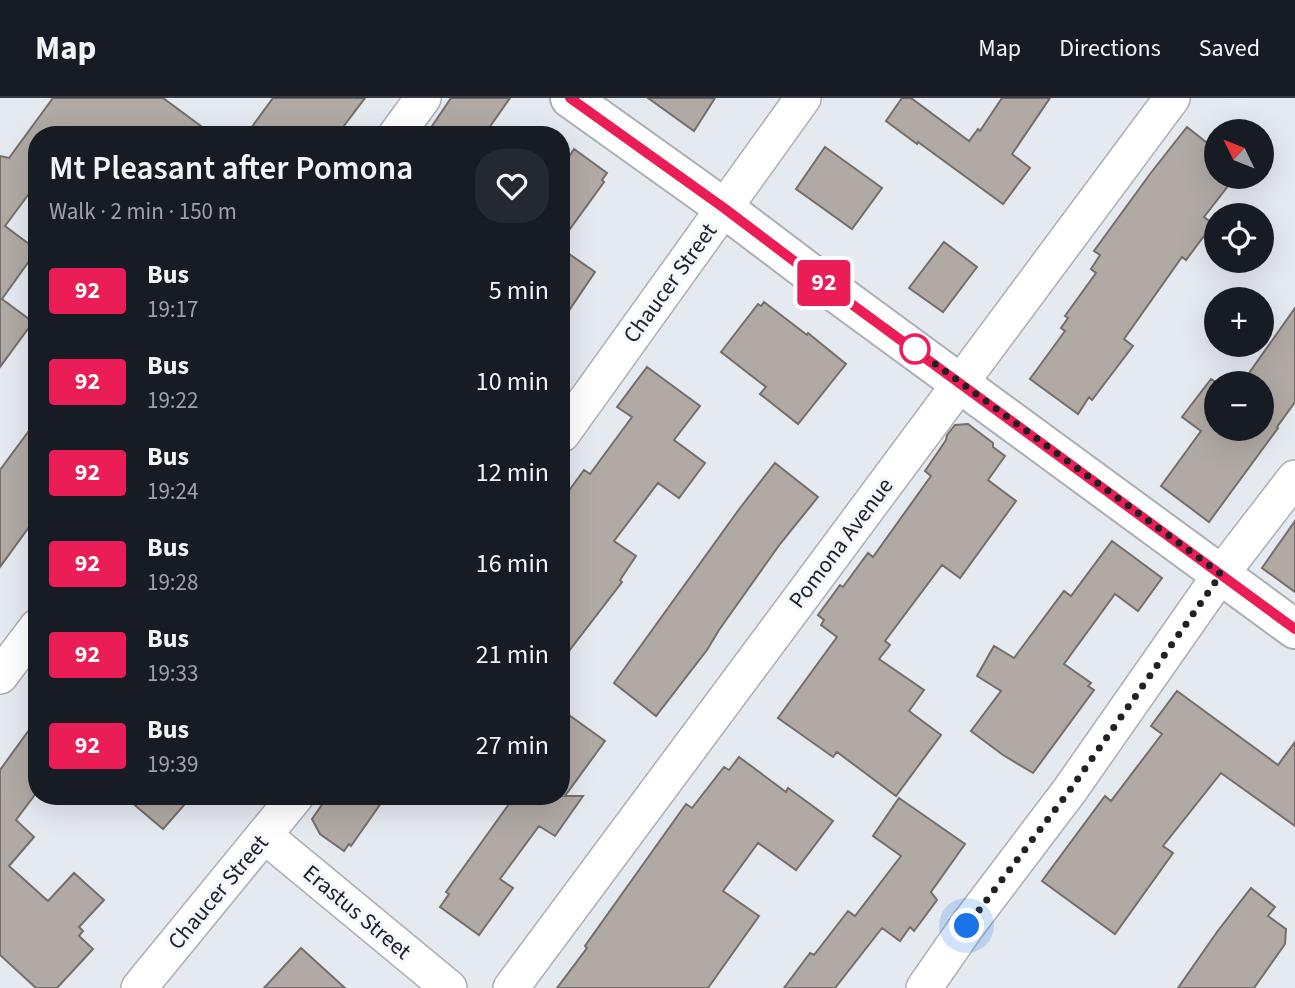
<!DOCTYPE html>
<html lang="en">
<head>
<meta charset="utf-8">
<style>
  :root { --surface:#171b24; --page:#242831; --text:#f1f3f6; --muted:#9ea1a6; --line:#363941 }
  body { margin:0; font-family:"Source Sans 3",sans-serif; background:var(--page); color:var(--text); height:100vh; display:flex; flex-direction:column; font-size:26px; white-space:nowrap }
  * { box-sizing:border-box; margin:0 }
  p { font-size:23px; color:var(--muted) }
  .icon { flex:none; width:38px; height:38px; fill:none; stroke:currentColor; stroke-width:2; stroke-linecap:round; stroke-linejoin:round }
  .map { position:relative; flex:1; overflow:hidden }
  .details { position:absolute; left:28px; top:28px; width:542px; height:679px; display:flex; flex-direction:column; background:var(--surface); border-radius:28px; box-shadow:0 7px 28px #0002 }
  .details>* { flex:none }
  .badge { padding:0 14px; border-radius:5px; font-size:24px; line-height:46px }
  .needle { width:46px; rotate:313deg }
  .fabs { position:absolute; left:1204px; top:21px; display:grid; gap:14px }
  .fabs a { display:grid; place-items:center; width:70px; height:70px; border-radius:50%; background:var(--surface); box-shadow:0 7px 28px #0002; font-size:35px }
  .you { position:absolute; width:35px; height:35px; margin:-18px; border:5px solid #fff; border-radius:50%; background:#1a73e8; box-shadow:0 0 0 10px #1a73e833 }
  .map>.badge { position:absolute; translate:-50% -50%; box-shadow:0 0 0 4px #fff }
  .round { display:grid; place-items:center; flex:none; width:74px; height:74px; border-radius:28px; background:var(--page) }
  .headline { display:flex; align-items:center; justify-content:space-between; height:119px; padding:0 21px }
  h1 { font-size:33px; font-weight:600; line-height:52px }
  ul { padding:0; list-style:none }
  li { display:flex; align-items:center; gap:21px; height:91px; padding:0 21px }
  li div { flex:1 }
  li b { display:block; font-size:26px }
  li em { font-style:normal }
  li .badge { min-width:77px; font-weight:700; text-align:center }
  header { display:flex; align-items:center; gap:42px; box-sizing:border-box; height:98px; padding:0 35px; background:var(--surface); border-bottom:2px solid var(--line) }
  header strong { font-size:33px }
  nav { display:flex; gap:38px; margin-inline-start:auto; font-size:24px }
  .map>svg:first-child { display:block }
  .building { fill:#b0a9a4; stroke:#756e6a; stroke-width:2 }
  .lines { fill:none; stroke-linecap:round; stroke-linejoin:round }
  .street-casing { stroke:#abaeb5; stroke-width:38 }
  .secondary-casing { stroke:#abaeb5; stroke-width:42 }
  .street { stroke:#fff; stroke-width:35 }
  .secondary { stroke:#fff; stroke-width:38 }
  .line-casing { stroke:#fff; stroke-width:16 }
  .line { stroke:#ea1d57; stroke-width:10 }
  .walk { stroke:#202124; stroke-width:7; stroke-dasharray:0 12.6 }
  .stop-dot { fill:#fff; stroke:#ea1d57; stroke-width:3.5 }
  .labels { text-anchor:middle; dominant-baseline:central; stroke-width:6; stroke-linejoin:round; paint-order:stroke }
  .street-label { font-size:23px; fill:#202124; stroke:#f2f6fe }
</style>
</head>
<body>
<header>
<strong>Map</strong>
<nav><a>Map</a><a>Directions</a><a>Saved</a></nav>
</header>
<div class="map">
<svg width="1295" height="890" viewBox="0 0 1295 890">
  <rect width="100%" height="100%" fill="#e5e9f0"/>
  <path class="building" d="M 53,0 L 163,0 L 213,37 L 37,37 L 37,85 L 5,128 L 37,152 L 2,201 L 33,224 L 0,269 L 0,58 L 9,60 Z
    M 273,0 L 365,0 L 337,37 L 246,37 Z
    M 451,0 L 510,0 L 484,37 L 426,37 Z
    M 648,0 L 715,0 L 694,33 Z
    M 902,0 L 911,0 L 969,43 L 978,31 L 980,33 L 1002,0 L 1050,0 L 1012,56 L 1030,70 L 1003,106 L 918,44 L 917,46 L 886,23 Z
    M 1187,29 L 1216,52 L 1216,79 L 1235,79 L 1204,119 L 1213,126 L 1186,162 L 1182,159 L 1124,241 L 1133,248 L 1092,302 L 1089,299 L 1078,316 L 1030,281 L 1065,233 L 1061,230 L 1068,220 L 1065,218 L 1096,175 L 1091,171 L 1100,157 L 1094,153 L 1150,76 Z
    M 825,49 L 882,90 L 852,131 L 796,91 Z
    M 574,51 L 607,75 L 602,82 L 604,84 L 562,142 L 562,70 Z
    M 944,144 L 977,169 L 943,214 L 909,190 Z
    M 562,151 L 595,174 L 562,223 Z
    M 764,204 L 807,237 L 808,235 L 846,266 L 798,326 L 760,296 L 766,289 L 721,254 L 758,206 L 761,208 Z
    M 1295,210 L 1295,304 L 1277,329 L 1278,330 L 1209,424 L 1161,388 L 1201,333 L 1182,319 L 1211,281 L 1217,285 L 1216,331 L 1262,331 L 1262,285 L 1242,285 Z
    M 647,269 L 700,308 L 674,342 L 705,365 L 679,400 L 658,385 L 614,443 L 636,458 L 620,482 L 622,484 L 562,562 L 562,402 L 584,372 L 590,376 L 632,319 L 617,309 Z
    M 37,322 L 37,418 L 0,469 L 0,372 Z
    M 968,326 L 993,345 L 993,349 L 1005,358 L 988,382 L 1016,403 L 960,480 L 942,467 L 885,543 L 890,547 L 879,561 L 924,592 L 909,613 L 941,637 L 896,698 L 837,654 L 833,659 L 778,620 L 837,539 L 821,527 L 824,522 L 818,517 L 840,487 L 843,489 L 868,455 L 873,459 L 931,378 L 925,373 L 946,342 L 947,337 L 955,327 Z
    M 775,365 L 818,399 L 780,446 L 719,532 L 707,552 L 656,618 L 614,585 L 740,410 Z
    M 1295,423 L 1295,494 L 1262,470 Z
    M 1112,443 L 1162,480 L 1138,513 L 1115,496 L 1064,566 L 1091,585 L 1088,588 L 1094,592 L 1033,675 L 1003,657 L 971,633 L 1001,593 L 977,578 L 994,548 L 1014,560 L 1064,493 L 1071,498 Z
    M 1177,593 L 1278,667 L 1295,644 L 1295,728 L 1221,675 L 1163,748 L 1173,755 L 1115,836 L 1042,783 L 1105,698 L 1111,703 L 1162,636 L 1151,628 Z
    M 562,612 L 605,643 L 565,698 L 583,698 L 555,738 L 539,728 L 500,781 L 513,790 L 479,837 L 440,809 L 449,796 L 446,794 L 509,706 L 497,698 L 562,698 Z
    M 37,621 L 37,694 L 16,722 L 34,739 L 9,768 L 48,803 L 74,775 L 104,802 L 79,829 L 83,833 L 79,838 L 93,851 L 57,890 L 36,890 L 0,857 L 0,672 Z
    M 739,659 L 786,694 L 788,690 L 833,723 L 796,772 L 758,745 L 723,793 L 759,818 L 708,890 L 557,890 L 587,850 L 585,848 L 686,706 L 692,710 L 724,669 L 729,672 Z
    M 124,698 L 192,698 L 163,731 Z
    M 328,698 L 386,698 L 351,748 L 349,746 L 344,753 L 320,736 L 312,721 Z
    M 899,700 L 965,746 L 931,794 L 937,802 L 914,833 L 910,829 L 900,843 L 882,830 L 835,890 L 784,890 L 810,855 L 814,857 L 848,813 L 855,818 L 901,758 L 873,738 Z
    M 1251,790 L 1275,809 L 1268,818 L 1286,831 L 1285,846 L 1254,890 L 1178,890 L 1217,834 Z
    M 301,850 L 345,890 L 264,890 Z"/>
  <g class="lines">
    <g class="street-casing">
      <path id="street" d="M 396,37 L 423,0
        M 562,336 L 803,0
        M 0,578 L 37,529
        M 265,738 L 449,890
        M 139,890 L 296,698
        M 511,890 L 1172,0
        M 924,890 L 967,828 L 1070,692 L 1221,476 L 1295,380"/>
    </g>
    <g class="secondary-casing">
      <path id="secondary" d="M 570,0 L 724,110 L 831,191 L 1295,531"/>
    </g>
    <use href="#street" class="street"/>
    <use href="#secondary" class="secondary"/>
  </g>
  <g class="lines">
    <g class="line-casing">
      <path id="line" d="M 570,0 L 724,110 L 831,191 L 1295,531"/>
    </g>
    <use href="#line" class="line"/>
    <path class="walk" d="M 915,251 L 1221,476 L 1070,692 L 967,828"/>
  </g>
  <circle class="stop-dot" cx="915" cy="251" r="14"/>
  <g class="labels">
    <g class="street-label">
      <text transform="translate(670 185) rotate(-54)">Chaucer Street</text>
      <text transform="translate(841 445) rotate(-53)">Pomona Avenue</text>
      <text transform="translate(218 794) rotate(-50)">Chaucer Street</text>
      <text transform="translate(357 814) rotate(40)">Erastus Street</text>
    </g>
  </g>
</svg>
<div class="fabs">
<a><svg class="needle" viewBox="-14 -14 28 28"><path d="M0-13l5 13h-10z" fill="#e53935"/><path d="M0 13l5-13h-10z" fill="#9ea1a6"/></svg></a>
<a><svg class="icon" aria-label="locate" viewBox="0 0 24 24"><circle cx="12" cy="12" r="6"/><path d="M12 2v4M12 18v4M2 12h4M18 12h4"/></svg></a>
<a>+</a>
<a>−</a>
</div>
<div class="you" style="left:967px;top:828px"></div>
<b class="badge" style="left:824px;top:185px;background:#ea1d57;color:#fff">92</b>
<section class="details">
<div class="headline"><div><h1>Mt Pleasant after Pomona</h1><p>Walk · 2 min · 150 m</p></div><a class="round"><svg class="icon" aria-label="heart" viewBox="0 0 24 24"><path d="M12 20l-8-8c-3-5 5-10 8-4 3-6 11-1 8 4z"/></svg></a></div>
<ul>
<li><span class="badge" style="background:#ea1d57;color:#fff">92</span><div><b>Bus</b><p>19:17</p></div><em>5 min</em></li>
<li><span class="badge" style="background:#ea1d57;color:#fff">92</span><div><b>Bus</b><p>19:22</p></div><em>10 min</em></li>
<li><span class="badge" style="background:#ea1d57;color:#fff">92</span><div><b>Bus</b><p>19:24</p></div><em>12 min</em></li>
<li><span class="badge" style="background:#ea1d57;color:#fff">92</span><div><b>Bus</b><p>19:28</p></div><em>16 min</em></li>
<li><span class="badge" style="background:#ea1d57;color:#fff">92</span><div><b>Bus</b><p>19:33</p></div><em>21 min</em></li>
<li><span class="badge" style="background:#ea1d57;color:#fff">92</span><div><b>Bus</b><p>19:39</p></div><em>27 min</em></li>
</ul>
</section>
</div>
</body>
</html>
